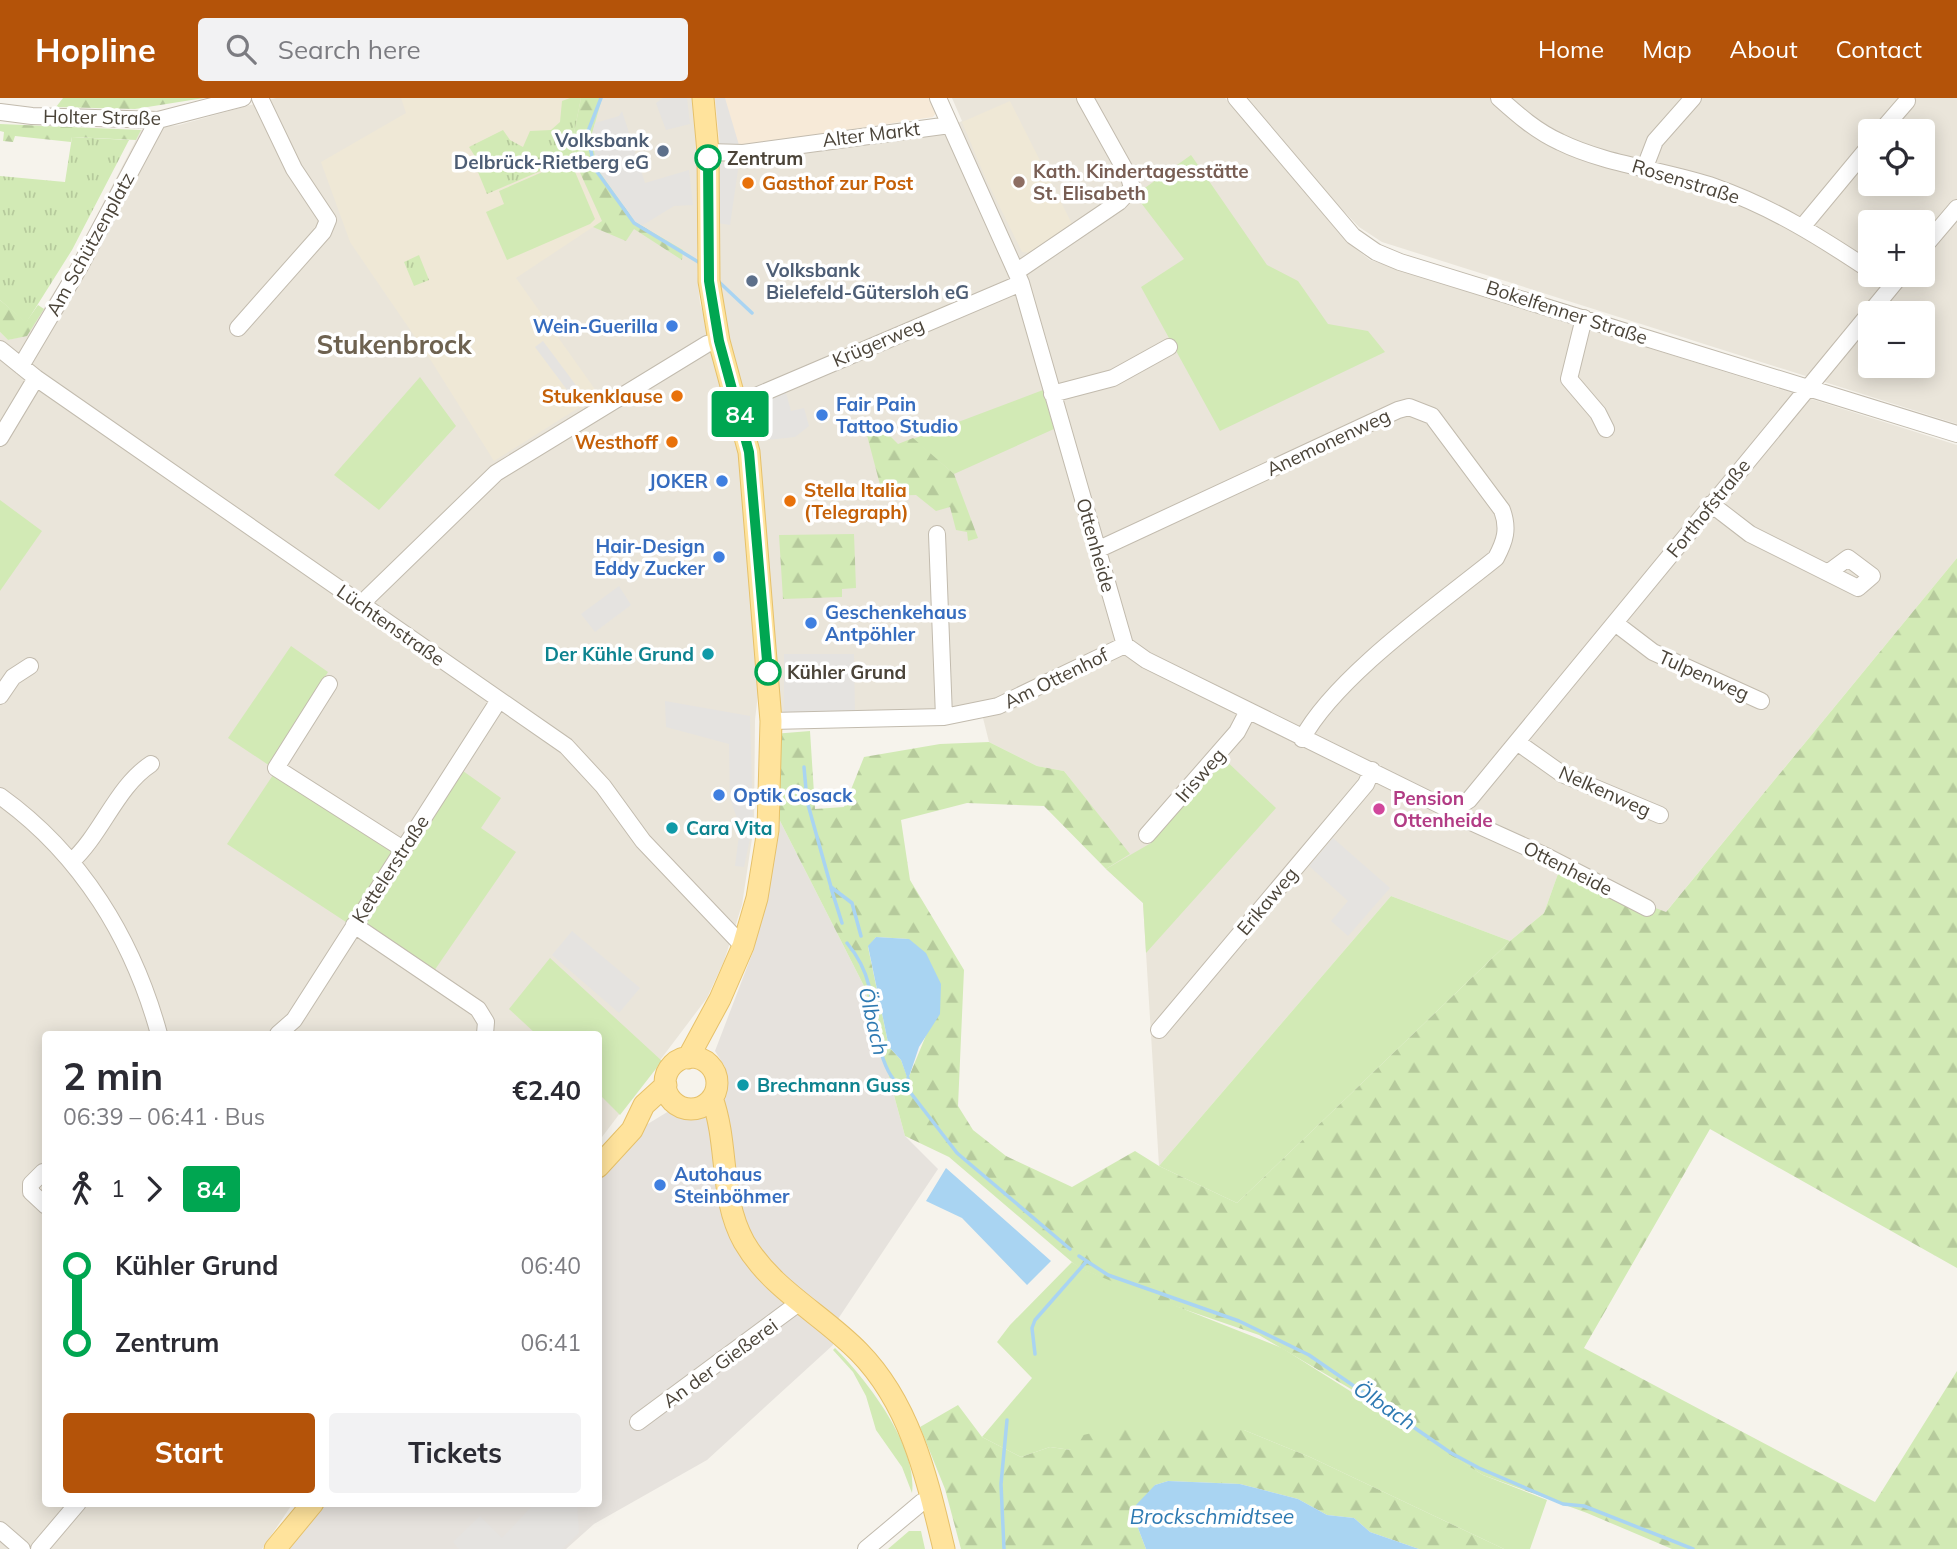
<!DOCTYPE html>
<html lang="en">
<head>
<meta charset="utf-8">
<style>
  :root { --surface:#fff; --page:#f2f2f3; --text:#2b2b33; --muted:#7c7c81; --accent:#b45309 }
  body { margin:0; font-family:Mulish,sans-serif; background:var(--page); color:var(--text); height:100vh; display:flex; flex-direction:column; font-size:26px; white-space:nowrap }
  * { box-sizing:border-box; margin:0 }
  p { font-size:23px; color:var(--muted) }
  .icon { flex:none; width:38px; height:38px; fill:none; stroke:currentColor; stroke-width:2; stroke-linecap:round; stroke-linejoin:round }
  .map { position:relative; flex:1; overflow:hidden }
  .details { position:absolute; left:42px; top:933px; width:560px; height:476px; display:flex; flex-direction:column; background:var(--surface); border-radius:7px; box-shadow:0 4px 18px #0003 }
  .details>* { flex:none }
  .badge { padding:0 14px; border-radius:5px; font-size:24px; line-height:46px }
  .buttons { position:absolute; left:1858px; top:21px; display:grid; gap:14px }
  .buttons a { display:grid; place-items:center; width:77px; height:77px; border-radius:7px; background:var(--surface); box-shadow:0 4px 18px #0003; font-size:35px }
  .map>.badge { position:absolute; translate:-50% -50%; box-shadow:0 0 0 4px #fff }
  .legs { display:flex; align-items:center; gap:10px; height:77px; padding:0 21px; font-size:23px }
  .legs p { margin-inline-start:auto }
  .head { display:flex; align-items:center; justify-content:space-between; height:119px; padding:0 21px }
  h1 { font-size:38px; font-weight:700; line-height:52px }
  .action { display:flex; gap:14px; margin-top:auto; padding:14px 21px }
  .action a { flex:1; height:80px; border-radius:7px; background:var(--accent); color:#fff; font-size:28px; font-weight:700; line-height:80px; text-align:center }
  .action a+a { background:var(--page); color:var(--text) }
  ul { padding:0 21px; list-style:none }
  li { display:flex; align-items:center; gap:24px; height:77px; font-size:26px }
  li i { display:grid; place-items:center; width:10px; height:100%; margin:0 9px; background:currentColor }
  li i::after { content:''; width:18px; height:18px; margin:-9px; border:5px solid; border-radius:50%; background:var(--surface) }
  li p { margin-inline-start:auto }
  li:first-child i { background:linear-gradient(#0000 50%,currentColor 0) }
  li:last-child i { background:linear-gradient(currentColor 50%,#0000 0) }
  header { display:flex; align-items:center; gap:42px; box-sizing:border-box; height:98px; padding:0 35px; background:var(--accent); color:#fff }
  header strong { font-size:33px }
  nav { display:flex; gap:38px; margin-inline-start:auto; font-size:24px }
  .search { width:490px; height:63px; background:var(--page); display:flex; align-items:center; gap:18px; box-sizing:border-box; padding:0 24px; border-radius:7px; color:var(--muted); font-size:26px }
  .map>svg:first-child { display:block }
  .residential { fill:#eae5da; fill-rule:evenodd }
  .commercial { fill:#f7ead8 }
  .industrial { fill:#e6e2dd }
  .education { fill:#efe8d6 }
  .grass { fill:#d2eab5 }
  .forest { fill:url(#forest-firs); fill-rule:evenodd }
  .park { fill:url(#park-tufts) }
  .parking { fill:#e5e3e0 }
  .water { fill:#a9d4f2 }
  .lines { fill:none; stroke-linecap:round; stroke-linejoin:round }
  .stream { stroke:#a9d4f2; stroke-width:3.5 }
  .minor-casing { stroke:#c2bbae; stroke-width:18 }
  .major-casing { stroke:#e6c16a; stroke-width:23 }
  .minor { stroke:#fff; stroke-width:16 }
  .major { stroke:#ffe39c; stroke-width:21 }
  .line-1-casing { stroke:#fff; stroke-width:16 }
  .line-1 { stroke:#00a651; stroke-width:10 }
  .service-dot { fill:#5c6f8a; stroke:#fff; stroke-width:2.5 }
  .stop-1-dot { fill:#fff; stroke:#00a651; stroke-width:3.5 }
  .education-dot { fill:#8d6e63; stroke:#fff; stroke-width:2.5 }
  .food-dot { fill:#e8710a; stroke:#fff; stroke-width:2.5 }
  .shop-dot { fill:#3f7fe0; stroke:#fff; stroke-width:2.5 }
  .culture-dot { fill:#0f9aa8; stroke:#fff; stroke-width:2.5 }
  .hotel-dot { fill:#d1479c; stroke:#fff; stroke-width:2.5 }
  .labels { text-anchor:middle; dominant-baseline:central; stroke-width:7; stroke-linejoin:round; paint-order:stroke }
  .street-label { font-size:19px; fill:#4b4439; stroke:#fff }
  .service-label { font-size:19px; font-weight:bold; fill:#4e5e75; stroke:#fff; text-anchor:end }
  .stop-label { font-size:19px; font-weight:bold; fill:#4b4439; stroke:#fff; text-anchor:start }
  .education-label { font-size:19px; font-weight:bold; fill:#785e54; stroke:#fff; text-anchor:start }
  .food-label { font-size:19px; font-weight:bold; fill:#c56008; stroke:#fff; text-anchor:start }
  .shop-label { font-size:19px; font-weight:bold; fill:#366cbe; stroke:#fff; text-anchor:start }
  .culture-label { font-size:19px; font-weight:bold; fill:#0d838f; stroke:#fff; text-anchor:start }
  .hotel-label { font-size:19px; font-weight:bold; fill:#b23c85; stroke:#fff; text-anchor:start }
  .water-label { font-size:21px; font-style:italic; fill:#2e7ab2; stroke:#fff }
  .district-label { font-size:26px; font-weight:bold; fill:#6e6250; stroke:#fff }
</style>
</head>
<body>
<header>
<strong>Hopline</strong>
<div class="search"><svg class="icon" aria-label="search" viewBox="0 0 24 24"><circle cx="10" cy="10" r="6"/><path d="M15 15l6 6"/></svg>Search here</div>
<nav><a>Home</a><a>Map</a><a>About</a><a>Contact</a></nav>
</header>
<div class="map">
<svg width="1957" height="1451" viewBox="0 0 1957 1451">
  <defs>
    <pattern id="forest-firs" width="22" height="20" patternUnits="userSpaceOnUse" patternTransform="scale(1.75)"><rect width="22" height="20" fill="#d2eab5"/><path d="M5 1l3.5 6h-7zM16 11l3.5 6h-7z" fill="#b6ca9c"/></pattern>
    <pattern id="park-tufts" width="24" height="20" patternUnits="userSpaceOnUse" patternTransform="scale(1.75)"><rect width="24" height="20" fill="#d2eab5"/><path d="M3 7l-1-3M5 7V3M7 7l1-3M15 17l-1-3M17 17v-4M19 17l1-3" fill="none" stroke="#b6ca9c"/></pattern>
  </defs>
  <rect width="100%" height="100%" fill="#f6f3ec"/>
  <path class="residential" d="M 276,0 L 693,0 L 698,55 L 697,176 L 700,205 L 743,358 L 758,596 L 755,622 L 754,727 L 742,807 L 724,863 L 707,900 L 599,1043 L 598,936 L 46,936 L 46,1405 L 293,1405 L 262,1451 L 0,1451 L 0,234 L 8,242 L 27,237 L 73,164 L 141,32 L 179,27 Z
    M 952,0 L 1225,0 L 1346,143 L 1370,162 L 1957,347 L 1957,460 L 1665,815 L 1559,773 L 1544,815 L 1510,843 L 1391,798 L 1159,1068 L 1143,805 L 1106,771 L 1129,756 L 1064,673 L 1037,668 L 989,644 L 980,608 L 955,614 L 779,620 L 717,200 L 717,62 L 942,33 L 962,23 Z
    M 1248,0 L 1957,0 L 1957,326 L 1382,144 L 1359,129 L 1336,105 ZM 1871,33 L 1923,33 L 1923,86 L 1871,86 ZM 1871,124 L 1923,124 L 1923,177 L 1871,177 ZM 1871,215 L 1923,215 L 1923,268 L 1871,268 Z"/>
  <path class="commercial" d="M 713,0 L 930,0 L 936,15 L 933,19 L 742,48 L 717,49 Z"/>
  <path class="industrial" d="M 776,715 L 865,890 L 905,1038 L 938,1071 L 838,1221 L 833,1247 L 707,1362 L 594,1426 L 566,1451 L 288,1451 L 322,1405 L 598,1405 L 599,1072 L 646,1027 L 669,1013 L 701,1015 L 713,1008 L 727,989 L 725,969 L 715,953 L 754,851 Z"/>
  <path class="education" d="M 401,0 L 581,0 L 573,59 L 602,123 L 516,180 L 599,297 L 494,363 L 430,261 L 350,144 L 321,64 L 406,15 Z
    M 1010,3 L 1074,130 L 1030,155 L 1022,154 L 985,79 L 962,24 Z"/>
  <path class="grass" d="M 1191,57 L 1267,167 L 1298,183 L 1328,226 L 1368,233 L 1385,254 L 1220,333 L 1141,189 L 1184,161 L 1135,97 Z
    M 570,62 L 595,121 L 590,126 L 507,162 L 486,114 L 504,106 L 499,93 Z
    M 420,279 L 456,328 L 379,412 L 334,377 Z
    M 1043,292 L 1054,331 L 954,376 L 913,341 Z
    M 0,402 L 42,433 L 0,493 Z
    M 291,548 L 328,574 L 270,668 L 228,640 Z
    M 1221,658 L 1276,710 L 1146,855 L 1143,805 L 1106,771 L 1151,745 Z
    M 463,673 L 501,700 L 481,730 L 516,754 L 434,873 L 365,825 Z
    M 273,677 L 395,754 L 349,826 L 227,746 Z
    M 1391,798 L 1510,843 L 1237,1105 L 1159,1068 Z
    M 550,860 L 662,963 L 620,1017 L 599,996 L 598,936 L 536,936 L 509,911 Z
    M 1072,1164 L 1080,1170 L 1282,1250 L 1483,1377 L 1547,1402 L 1530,1451 L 1504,1451 L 1310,1359 L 1244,1332 L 1071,1352 L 1050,1349 L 1021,1359 L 982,1339 L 1032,1280 L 997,1244 L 1010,1227 Z
    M 835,1250 C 867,1282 918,1348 912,1395 L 902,1369 L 876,1332 L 866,1298 L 853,1274 L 833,1252 Z
    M 909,1433 L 921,1433 L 925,1451 L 888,1451 Z"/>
  <path class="forest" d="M 63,0 L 204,0 L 135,11 L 56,9 Z
    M 581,0 L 602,0 L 592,36 L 635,124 L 683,152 L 682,162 L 634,131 L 626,143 L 593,129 L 602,123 L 573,59 L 572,45 Z
    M 0,26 L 141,32 L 136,42 L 72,39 L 71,44 L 15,38 L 13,44 L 3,43 L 4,34 L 0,33 Z
    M 0,202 L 26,224 L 38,207 L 44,211 L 27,238 L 8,242 L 0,234 Z
    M 864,326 L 881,329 L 898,346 L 913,340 L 954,376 L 978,440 L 968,443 L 967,434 L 956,432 L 950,409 L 936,413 L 916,397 L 883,398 Z
    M 854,436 L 856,490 L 842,491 L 842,499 L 783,501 L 779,437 Z
    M 1957,460 L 1957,1170 L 1710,1031 L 1584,1250 L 1875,1404 L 1957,1273 L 1957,1451 L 1672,1451 L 1587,1415 L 1483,1377 L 1396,1324 L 1356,1294 L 1259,1237 L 1163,1204 L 1079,1170 L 949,1059 L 905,1038 L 865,890 L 776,715 L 773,636 L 810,633 L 815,711 L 844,709 L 864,659 L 940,646 L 989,644 L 1037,668 L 1064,673 L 1130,756 L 1106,771 L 1044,708 L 967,705 L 901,722 L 910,782 L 964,872 L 958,1008 L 973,1032 L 1006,1058 L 1072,1089 L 1135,1053 L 1159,1068 L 1237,1105 L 1510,843 L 1544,815 L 1559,773 L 1666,814 ZM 876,839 L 909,841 L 927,935 L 908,981 L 901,962 L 889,949 L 868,849 Z
    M 958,1307 L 982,1339 L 1021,1359 L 1050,1349 L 1071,1352 L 1071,1340 L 1129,1326 L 1244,1332 L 1310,1359 L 1504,1451 L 1419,1451 L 1370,1434 L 1354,1420 L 1327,1417 L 1298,1401 L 1240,1386 L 1168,1383 L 1155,1387 L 1138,1430 L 1146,1451 L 961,1451 L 945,1391 L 920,1329 Z"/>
  <path class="park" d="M 570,0 L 581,0 L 572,45 L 573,59 L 487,96 L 475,67 L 478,63 L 469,49 L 503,32 L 510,42 L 523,49 L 530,33 L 551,32 L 560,24 L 562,3 Z
    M 72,39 L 129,42 L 72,152 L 26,225 L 0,202 L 0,78 L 65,84 Z
    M 419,157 L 429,182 L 414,188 L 404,164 Z"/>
  <path class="parking" d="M 663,0 L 687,0 L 690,26 L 666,32 L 656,5 Z
    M 715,0 L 725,0 L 739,47 L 720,47 Z
    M 622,13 L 645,85 L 689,72 L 693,107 L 674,108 L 643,127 L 635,124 L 596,69 L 592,36 L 595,25 L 619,18 Z
    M 719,65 L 739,65 L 730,127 L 717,125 Z
    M 543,243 L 584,298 L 576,304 L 535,249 Z
    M 784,288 L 791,313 L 804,310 L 809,328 L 795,339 L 756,343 L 746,304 Z
    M 619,488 L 631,507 L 595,534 L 581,516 Z
    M 784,556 L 854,556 L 855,618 L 784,618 Z
    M 665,603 L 750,618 L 753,727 L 744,769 L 735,768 L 740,729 L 730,700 L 729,646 L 666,629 Z
    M 1333,740 L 1390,790 L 1348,838 L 1331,823 L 1348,803 L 1309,768 Z
    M 572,833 L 640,890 L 619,915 L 552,857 Z
    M 535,1405 L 577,1405 L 579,1435 L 562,1451 L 459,1451 L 453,1444 L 480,1418 L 502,1440 Z"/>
  <path class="water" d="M 876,839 L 909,841 L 926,855 L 941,886 L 940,916 L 919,949 L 908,982 L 901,962 L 889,949 L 868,848 Z
    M 946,1070 L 1051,1163 L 1027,1187 L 962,1120 L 926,1103 Z
    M 1168,1383 L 1240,1386 L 1298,1401 L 1327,1417 L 1354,1420 L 1370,1434 L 1419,1451 L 1146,1451 L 1138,1430 L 1136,1407 L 1155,1387 Z"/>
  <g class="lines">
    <path class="stream" d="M 601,0 L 587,36 L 595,71 L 634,125 L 700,165
      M 718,183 L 752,215
      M 804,669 L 807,703 L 831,789 L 852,805 L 861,838
      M 831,790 L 842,825
      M 847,845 C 857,857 865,871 869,888 C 876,918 876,982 910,994
      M 908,980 L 910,994 L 957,1055 L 1070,1151
      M 1079,1158 L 1108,1177 L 1239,1223 L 1309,1257 L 1451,1355 L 1479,1370 L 1563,1406 L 1584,1408 L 1693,1451
      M 1035,1256 L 1032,1230 L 1035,1222 L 1086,1164
      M 1004,1451 L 1001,1386 L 1007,1322"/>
    <g class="minor-casing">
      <path id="minor" d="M 938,0 L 1021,185 L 1125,547 L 1146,562 L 1446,710 L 1458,709 L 1469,702 L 1901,177
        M 1236,0 L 1353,138 L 1376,154 L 1400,164 L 1957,336
        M 1499,0 C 1518,17 1536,33 1560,44 C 1607,67 1665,72 1715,89 C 1772,109 1820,139 1871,173
        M 0,14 L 32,18 L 158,22 L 243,0
        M 1881,33 L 1907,3
        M 708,54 L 743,55 L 950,27
        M 1645,69 L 1655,43 L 1693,0
        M 1803,128 L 1871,46
        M 1923,150 L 1957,110
        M 1016,174 L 1119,104 L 1132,90 L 1129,79 L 1085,0
        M 1584,220 L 1569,281 L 1598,315 L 1606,331
        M 238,230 L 323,134 L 328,122 L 294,71 L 260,0
        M 0,251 L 36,280 L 566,648 L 603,688 L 643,743 L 743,848
        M 21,268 L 79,170 L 158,22
        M 1052,296 L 1113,280 L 1169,249
        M 737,306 L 1021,185
        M 0,340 L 36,280
        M 1711,406 L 1750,436 L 1858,490 L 1872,478 L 1848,460 L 1829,474
        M 937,436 L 944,619
        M 1097,452 L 1398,312 L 1409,309 L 1432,318 L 1502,412 C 1509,431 1505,443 1496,460 C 1439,506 1335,579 1302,641
        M 361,506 L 496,375 L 707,246 L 719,243
        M 1615,525 L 1653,554 L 1761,603
        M 329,586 L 276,670 L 403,751
        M 0,598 L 13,579 L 30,568
        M 771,623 L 944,619 L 998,608 L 1125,547
        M 1517,644 L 1562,676 L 1660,717
        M 0,698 C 81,756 133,841 159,936
        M 1458,709 L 1462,720 L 1546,758 L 1647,810
        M 1147,737 L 1237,634 L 1248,613
        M 71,764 C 102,736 116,689 151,666
        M 354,827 L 478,911 L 486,924 L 485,936
        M 1159,932 L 1366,686 L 1372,672
        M 278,936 L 294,922 L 499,602
        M 46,1076 L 43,1074 L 31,1086 L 31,1094 L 46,1108
        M 638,1324 L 800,1204
        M 0,1432 L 22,1451
        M 39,1451 L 78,1405
        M 866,1451 L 922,1404 L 932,1400"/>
    </g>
    <g class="major-casing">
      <path id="major" d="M665 985a26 26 0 1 1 52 0a26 26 0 1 1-52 0Z
        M 688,960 L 720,901 L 743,848 L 757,800 L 768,732 L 771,623 L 749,354 L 719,243 L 709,183 L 708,54 L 703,0
        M 712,1000 C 729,1047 719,1099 744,1144 C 771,1191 822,1216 859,1254 C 911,1307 927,1381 944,1451
        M 598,1069 L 632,1032 L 644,1007 L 666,987
        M 275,1451 L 313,1405"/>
    </g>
    <use href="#minor" class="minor"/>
    <use href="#major" class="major"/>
  </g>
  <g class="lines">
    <g class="line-1-casing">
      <path id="line-1" d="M 708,60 L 709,183 L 719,243 L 749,354 L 768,574"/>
    </g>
    <use href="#line-1" class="line-1"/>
  </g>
  <g class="service-dot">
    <circle cx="663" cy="53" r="7"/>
    <circle cx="752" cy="183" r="7"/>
  </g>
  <g class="stop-1-dot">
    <circle cx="708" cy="60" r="12"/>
    <circle cx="768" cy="574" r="12"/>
  </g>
  <circle class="education-dot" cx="1019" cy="84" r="7"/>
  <g class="food-dot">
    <circle cx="748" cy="85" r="7"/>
    <circle cx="677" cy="298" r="7"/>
    <circle cx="672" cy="344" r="7"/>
    <circle cx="790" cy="403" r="7"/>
  </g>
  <g class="shop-dot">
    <circle cx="672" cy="228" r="7"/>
    <circle cx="822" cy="317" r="7"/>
    <circle cx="722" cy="383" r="7"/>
    <circle cx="719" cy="459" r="7"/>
    <circle cx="811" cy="525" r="7"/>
    <circle cx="719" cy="697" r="7"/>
    <circle cx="660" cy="1087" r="7"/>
  </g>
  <g class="culture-dot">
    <circle cx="708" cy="556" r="7"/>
    <circle cx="672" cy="730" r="7"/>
    <circle cx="743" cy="987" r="7"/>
  </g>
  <circle class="hotel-dot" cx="1379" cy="711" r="7"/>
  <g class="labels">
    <g class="street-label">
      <text transform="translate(102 19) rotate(1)">Holter Straße</text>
      <text transform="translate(871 36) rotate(-7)">Alter Markt</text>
      <text transform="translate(1686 83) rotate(17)">Rosenstraße</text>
      <text transform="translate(90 146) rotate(-61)">Am Schützenplatz</text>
      <text transform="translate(1567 214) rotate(18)">Bokelfenner Straße</text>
      <text transform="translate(878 244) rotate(-23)">Krügerweg</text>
      <text transform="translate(1328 344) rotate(-25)">Anemonenweg</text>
      <text transform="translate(1708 410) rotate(-51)">Forthofstraße</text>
      <text transform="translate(1096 447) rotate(74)">Ottenheide</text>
      <text transform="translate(391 527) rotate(35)">Lüchtenstraße</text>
      <text transform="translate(1704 577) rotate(24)">Tulpenweg</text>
      <text transform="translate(1056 580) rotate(-26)">Am Ottenhof</text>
      <text transform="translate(1200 677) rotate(-49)">Irisweg</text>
      <text transform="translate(1605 693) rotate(24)">Nelkenweg</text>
      <text transform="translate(1568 770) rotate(27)">Ottenheide</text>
      <text transform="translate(390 771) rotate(-57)">Kettelerstraße</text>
      <text transform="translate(1267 803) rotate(-50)">Erikaweg</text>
      <text transform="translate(720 1265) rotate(-36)">An der Gießerei</text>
    </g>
    <g class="service-label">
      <text x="649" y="42">Volksbank<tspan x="649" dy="22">Delbrück-Rietberg eG</tspan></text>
      <text x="766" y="172" text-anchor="start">Volksbank<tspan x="766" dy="22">Bielefeld-Gütersloh eG</tspan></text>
    </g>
    <g class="stop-label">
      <text x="727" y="60">Zentrum</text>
      <text x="787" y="574">Kühler Grund</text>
    </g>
    <g class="education-label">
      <text x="1033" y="73">Kath. Kindertagesstätte<tspan x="1033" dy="22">St. Elisabeth</tspan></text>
    </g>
    <g class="food-label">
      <text x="762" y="85">Gasthof zur Post</text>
      <text x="663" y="298" text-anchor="end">Stukenklause</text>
      <text x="658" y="344" text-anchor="end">Westhoff</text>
      <text x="804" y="392">Stella Italia<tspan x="804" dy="22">(Telegraph)</tspan></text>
    </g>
    <g class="shop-label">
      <text x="658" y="228" text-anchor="end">Wein-Guerilla</text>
      <text x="836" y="306">Fair Pain<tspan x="836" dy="22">Tattoo Studio</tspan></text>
      <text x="708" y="383" text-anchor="end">JOKER</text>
      <text x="705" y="448" text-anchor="end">Hair-Design<tspan x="705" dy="22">Eddy Zucker</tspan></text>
      <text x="825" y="514">Geschenkehaus<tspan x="825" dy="22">Antpöhler</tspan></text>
      <text x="733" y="697">Optik Cosack</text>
      <text x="674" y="1076">Autohaus<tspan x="674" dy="22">Steinböhmer</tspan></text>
    </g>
    <g class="culture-label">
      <text x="694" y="556" text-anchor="end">Der Kühle Grund</text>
      <text x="686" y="730">Cara Vita</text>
      <text x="757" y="987">Brechmann Guss</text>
    </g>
    <g class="hotel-label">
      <text x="1393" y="700">Pension<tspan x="1393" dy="22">Ottenheide</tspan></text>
    </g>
    <g class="water-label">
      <text transform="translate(874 923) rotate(77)">Ölbach</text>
      <text transform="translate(1385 1307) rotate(34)">Ölbach</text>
      <text x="1212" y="1418">Brockschmidtsee</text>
    </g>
    <g class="district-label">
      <text x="394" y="246">Stukenbrock</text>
    </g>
  </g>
</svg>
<div class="buttons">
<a><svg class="icon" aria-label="locate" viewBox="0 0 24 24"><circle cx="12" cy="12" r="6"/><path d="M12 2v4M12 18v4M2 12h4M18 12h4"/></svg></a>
<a>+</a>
<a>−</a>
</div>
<b class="badge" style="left:740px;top:316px;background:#00a651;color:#fff">84</b>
<section class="details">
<div class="head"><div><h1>2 min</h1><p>06:39 – 06:41 · Bus</p></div><b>€2.40</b></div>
<div class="legs"><svg class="icon" aria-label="walk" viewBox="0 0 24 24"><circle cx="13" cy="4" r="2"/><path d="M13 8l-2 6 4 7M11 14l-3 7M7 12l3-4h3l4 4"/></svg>1<svg class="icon" aria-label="forward" viewBox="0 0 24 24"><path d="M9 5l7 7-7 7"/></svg><b class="badge" style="background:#00a651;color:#fff">84</b></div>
<ul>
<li><i style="color:#00a651"></i><b>Kühler Grund</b><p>06:40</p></li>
<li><i style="color:#00a651"></i><b>Zentrum</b><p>06:41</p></li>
</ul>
<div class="action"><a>Start</a><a>Tickets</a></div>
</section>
</div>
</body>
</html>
